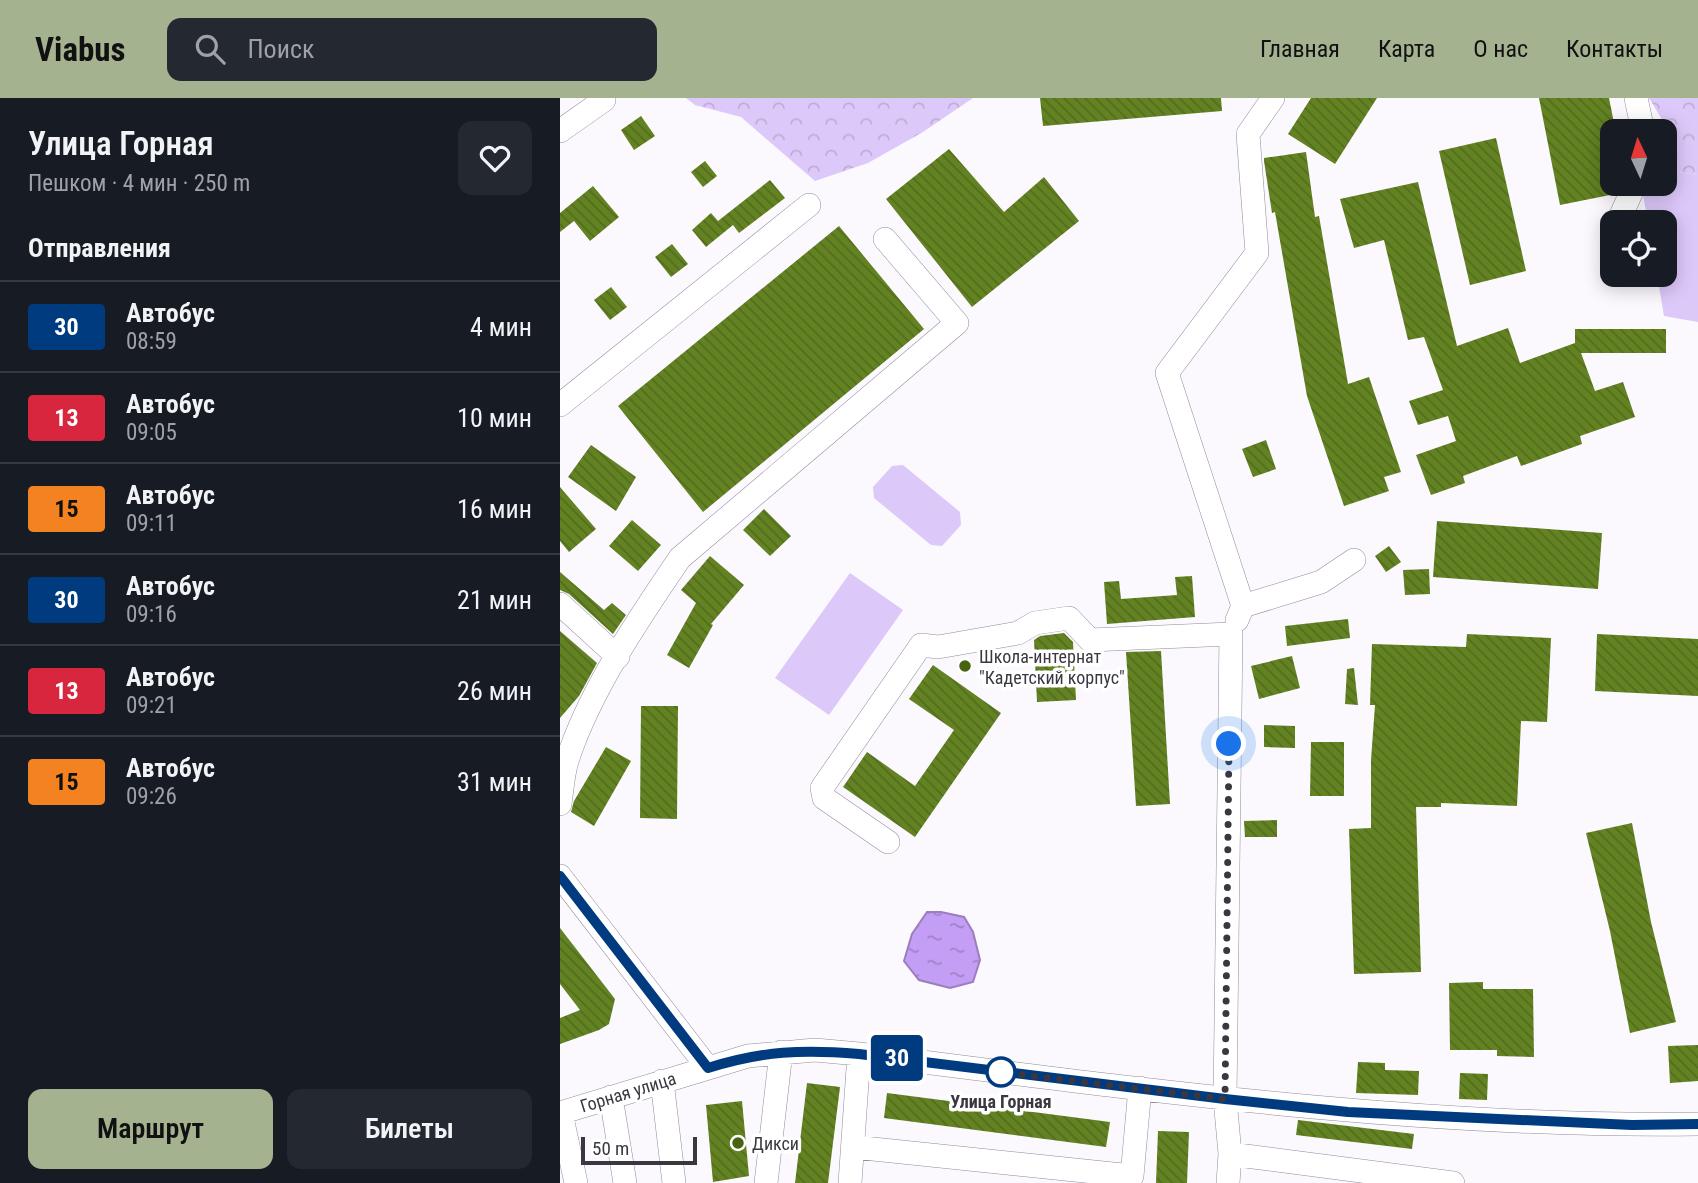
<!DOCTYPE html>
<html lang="ru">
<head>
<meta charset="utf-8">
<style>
  :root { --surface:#171b24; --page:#242831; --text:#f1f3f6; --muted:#9ea1a6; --line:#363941; --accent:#a5b28f }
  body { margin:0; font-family:"Roboto Condensed",sans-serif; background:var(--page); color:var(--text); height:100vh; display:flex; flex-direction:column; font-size:26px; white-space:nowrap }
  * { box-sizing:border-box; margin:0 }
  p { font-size:23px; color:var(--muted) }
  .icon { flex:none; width:38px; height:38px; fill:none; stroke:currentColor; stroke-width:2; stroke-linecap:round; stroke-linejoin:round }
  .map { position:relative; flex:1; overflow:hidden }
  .drawer { display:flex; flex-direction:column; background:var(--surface); width:560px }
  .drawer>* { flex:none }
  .badge { padding:0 14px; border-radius:5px; font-size:24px; line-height:46px }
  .needle { width:46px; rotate:356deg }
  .buttons { position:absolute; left:1040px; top:21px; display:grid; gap:14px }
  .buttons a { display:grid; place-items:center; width:77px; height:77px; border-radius:14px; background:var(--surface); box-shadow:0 4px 18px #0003; font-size:35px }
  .scale { position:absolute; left:21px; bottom:18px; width:116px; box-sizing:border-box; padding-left:7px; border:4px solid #3b3740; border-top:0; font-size:19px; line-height:24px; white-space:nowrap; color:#3b3740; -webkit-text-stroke:5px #fff; paint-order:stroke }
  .you { position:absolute; width:35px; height:35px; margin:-18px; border:5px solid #fff; border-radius:50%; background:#1a73e8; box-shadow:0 0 0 10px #1a73e833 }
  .map>.badge { position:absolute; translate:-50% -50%; box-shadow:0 0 0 4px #fff }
  h2 { padding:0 28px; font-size:26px; line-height:63px }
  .round { display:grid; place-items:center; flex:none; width:74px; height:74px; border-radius:14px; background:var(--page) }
  .summary { display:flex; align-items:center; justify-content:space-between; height:119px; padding:0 28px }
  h1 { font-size:33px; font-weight:600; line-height:52px }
  .cta { display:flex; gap:14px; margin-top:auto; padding:14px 28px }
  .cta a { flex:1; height:80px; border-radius:14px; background:var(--accent); color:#111; font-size:28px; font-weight:600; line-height:80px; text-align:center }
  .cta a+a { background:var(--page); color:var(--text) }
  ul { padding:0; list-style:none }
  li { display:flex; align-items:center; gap:21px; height:91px; padding:0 28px; border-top:2px solid var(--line) }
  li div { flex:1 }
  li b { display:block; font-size:26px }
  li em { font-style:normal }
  li .badge { min-width:77px; font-weight:700; text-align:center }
  header { display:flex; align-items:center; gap:42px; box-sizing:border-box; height:98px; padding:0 35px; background:var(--accent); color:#111 }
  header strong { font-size:33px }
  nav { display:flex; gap:38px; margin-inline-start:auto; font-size:24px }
  .search { width:490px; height:63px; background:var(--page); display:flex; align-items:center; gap:18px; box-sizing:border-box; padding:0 24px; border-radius:14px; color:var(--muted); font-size:26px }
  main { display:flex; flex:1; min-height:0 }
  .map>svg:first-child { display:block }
  .forest { fill:url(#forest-crowns) }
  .garden { fill:#ddc8fa }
  .water { fill:url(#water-ripples); stroke:#9b7ebe; stroke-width:2 }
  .building { fill:url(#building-back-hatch) }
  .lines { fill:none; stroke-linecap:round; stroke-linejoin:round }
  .minor-casing { stroke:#928a9e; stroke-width:24 }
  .minor { stroke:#fff; stroke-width:23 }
  .line-casing { stroke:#fff; stroke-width:16 }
  .line { stroke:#003b80; stroke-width:10 }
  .walk { stroke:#3b3740; stroke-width:7; stroke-dasharray:0 12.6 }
  .poi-dot { fill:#496212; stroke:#fff; stroke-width:2.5 }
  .stop-dot { fill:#fff; stroke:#003b80; stroke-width:3.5 }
  .labels { text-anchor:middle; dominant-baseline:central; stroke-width:7; stroke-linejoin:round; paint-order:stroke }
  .poi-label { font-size:18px; fill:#3b3740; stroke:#fff; text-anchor:start }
  .street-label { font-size:18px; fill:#3b3740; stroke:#fff }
  .stop-label { font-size:18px; font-weight:bold; fill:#3b3740; stroke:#fff }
</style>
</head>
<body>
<header>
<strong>Viabus</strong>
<div class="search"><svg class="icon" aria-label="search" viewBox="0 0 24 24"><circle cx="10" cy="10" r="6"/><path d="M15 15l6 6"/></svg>Поиск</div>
<nav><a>Главная</a><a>Карта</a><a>О нас</a><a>Контакты</a></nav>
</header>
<main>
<section class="drawer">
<div class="summary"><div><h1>Улица Горная</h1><p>Пешком · 4 мин · 250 m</p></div><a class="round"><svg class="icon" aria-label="heart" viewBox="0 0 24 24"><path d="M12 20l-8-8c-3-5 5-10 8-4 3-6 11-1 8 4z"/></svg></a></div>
<h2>Отправления</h2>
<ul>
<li><span class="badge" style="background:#003b80;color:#fff">30</span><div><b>Автобус</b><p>08:59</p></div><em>4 мин</em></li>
<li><span class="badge" style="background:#d7263d;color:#fff">13</span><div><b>Автобус</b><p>09:05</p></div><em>10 мин</em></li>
<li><span class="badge" style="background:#f58220;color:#111">15</span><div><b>Автобус</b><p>09:11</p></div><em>16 мин</em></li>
<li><span class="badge" style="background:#003b80;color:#fff">30</span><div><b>Автобус</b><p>09:16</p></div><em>21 мин</em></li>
<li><span class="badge" style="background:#d7263d;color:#fff">13</span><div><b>Автобус</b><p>09:21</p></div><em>26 мин</em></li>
<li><span class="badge" style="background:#f58220;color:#111">15</span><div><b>Автобус</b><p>09:26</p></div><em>31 мин</em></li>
</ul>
<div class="cta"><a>Маршрут</a><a>Билеты</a></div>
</section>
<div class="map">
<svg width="1138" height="1085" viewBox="0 0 1138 1085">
  <defs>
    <pattern id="forest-crowns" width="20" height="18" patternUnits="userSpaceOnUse" patternTransform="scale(1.75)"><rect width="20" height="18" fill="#ddc8fa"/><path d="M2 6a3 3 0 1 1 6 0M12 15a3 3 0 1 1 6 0" fill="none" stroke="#bfacd7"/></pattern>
    <pattern id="water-ripples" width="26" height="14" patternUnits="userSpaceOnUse" patternTransform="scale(1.75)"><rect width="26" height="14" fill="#c49df4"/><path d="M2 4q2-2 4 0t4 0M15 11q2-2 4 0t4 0" fill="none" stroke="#a081c7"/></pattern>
    <pattern id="building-back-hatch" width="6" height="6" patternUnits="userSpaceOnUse" patternTransform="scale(1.75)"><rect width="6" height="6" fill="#638322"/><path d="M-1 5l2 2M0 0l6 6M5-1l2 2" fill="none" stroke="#536c1f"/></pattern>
  </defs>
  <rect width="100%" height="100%" fill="#fbf9fd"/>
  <path class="forest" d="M 126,0 L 413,0 L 363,34 L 308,65 L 255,83 L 181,19 L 135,7 Z
    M 1089,0 L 1138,0 L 1138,77 L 1104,72 L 1104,25 Z"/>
  <path class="garden" d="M 1104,72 L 1138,77 L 1138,224 L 1104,218 L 1097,177 L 1104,177 L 1104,124 L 1088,124 L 1081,86 L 1104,86 Z
    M 343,367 L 400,414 L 401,427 L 382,448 L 371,447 L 314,400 L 313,389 L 332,368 Z
    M 290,475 L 343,512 L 269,617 L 215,580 Z"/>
  <path class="water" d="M 367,814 L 381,814 L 404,819 L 413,834 L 420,862 L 413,884 L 390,890 L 359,882 L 344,863 L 352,836 Z"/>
  <path class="building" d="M 480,0 L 661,0 L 662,13 L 483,28 Z
    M 751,0 L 817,0 L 775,66 L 728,36 Z
    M 979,0 L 1049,0 L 1055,30 L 1044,32 L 1052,73 L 1052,86 L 1060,86 L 1055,96 L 1000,107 Z
    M 81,18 L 95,38 L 74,52 L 61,32 Z
    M 936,40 L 966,173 L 910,187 L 879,53 Z
    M 389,51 L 444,114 L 484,79 L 519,123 L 412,209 L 326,101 Z
    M 746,54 L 755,119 L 759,118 L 788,286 L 809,279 L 841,374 L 824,379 L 829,393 L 784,408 L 747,298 L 715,114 L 712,115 L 704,63 L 704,60 Z
    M 145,63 L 157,78 L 143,89 L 131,74 Z
    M 210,82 L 225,100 L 179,135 L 173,127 L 146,149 L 132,132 L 151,115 L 158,123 Z
    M 858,84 L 897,248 L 948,230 L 960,265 L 1015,245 L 1015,231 L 1106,231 L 1106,255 L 1021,255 L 1035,293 L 1063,284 L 1075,319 L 1020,338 L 1022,346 L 961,368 L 957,358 L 903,378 L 905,385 L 871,397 L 856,357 L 896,343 L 888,318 L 858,327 L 849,303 L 883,292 L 864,239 L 848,242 L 824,142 L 794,150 L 780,101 Z
    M 33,88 L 59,119 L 30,143 L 14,123 L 0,134 L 0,115 Z
    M 279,128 L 364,231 L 143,414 L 58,308 Z
    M 112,146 L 128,166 L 111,179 L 95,159 Z
    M 51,189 L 67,209 L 50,222 L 34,202 Z
    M 706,342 L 716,371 L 693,379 L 682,351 Z
    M 31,347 L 76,379 L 56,413 L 8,379 Z
    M 0,389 L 36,431 L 9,454 L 0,443 Z
    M 204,411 L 231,438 L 210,458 L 183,432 Z
    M 72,422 L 101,447 L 78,473 L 49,448 Z
    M 877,423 L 1042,435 L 1038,491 L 873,479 Z
    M 829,448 L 841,464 L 826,474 L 815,458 Z
    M 150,458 L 184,487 L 151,526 L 153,527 L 129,570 L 107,557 L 136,505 L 121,492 Z
    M 869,471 L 870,496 L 845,497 L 843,472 Z
    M 0,474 L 44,512 L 52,505 L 66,517 L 53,536 L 9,496 L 0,492 Z
    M 632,478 L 635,519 L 547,526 L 544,484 L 559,483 L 561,501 L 617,497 L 615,479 Z
    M 788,521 L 790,540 L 727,548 L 725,528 Z
    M 0,533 L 37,565 L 19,598 L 0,620 Z
    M 504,535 L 513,544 L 516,602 L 477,604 L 474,542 L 480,538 Z
    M 907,536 L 991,540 L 987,624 L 961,623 L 957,708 L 881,705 L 881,709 L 856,709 L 861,874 L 794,876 L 789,731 L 811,730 L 811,662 L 815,607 L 810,607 L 812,546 L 906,549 Z
    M 1037,536 L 1138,541 L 1138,598 L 1035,593 Z
    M 601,553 L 610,706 L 576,708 L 566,554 Z
    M 732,558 L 740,590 L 699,601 L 691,568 Z
    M 373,567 L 441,615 L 355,739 L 283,689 L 307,654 L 355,688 L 394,632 L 349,601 Z
    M 794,570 L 798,607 L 785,606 L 787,571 Z
    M 81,608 L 118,608 L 117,721 L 80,720 Z
    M 704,627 L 735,628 L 735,650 L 704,649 Z
    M 751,644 L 784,644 L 784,698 L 750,698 Z
    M 46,649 L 71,663 L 34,728 L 11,714 L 14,703 Z
    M 717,722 L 717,739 L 685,739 L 684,723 Z
    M 1072,725 L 1091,824 L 1116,924 L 1070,935 L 1050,833 L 1026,735 Z
    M 0,830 L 55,901 L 49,926 L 39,932 L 0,946 L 0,920 L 20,912 L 0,886 Z
    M 923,884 L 923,891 L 973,891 L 974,959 L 937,958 L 937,952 L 890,952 L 889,885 Z
    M 1138,947 L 1138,983 L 1110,985 L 1108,948 Z
    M 798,964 L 825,965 L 825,972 L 859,973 L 858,997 L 796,995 Z
    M 900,975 L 928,976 L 927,1002 L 899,1001 Z
    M 247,985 L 280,989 L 268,1085 L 235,1085 Z
    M 327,995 L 550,1024 L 546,1049 L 324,1020 Z
    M 182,1003 L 189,1078 L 153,1084 L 146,1007 Z
    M 738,1022 L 854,1036 L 852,1051 L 736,1037 Z
    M 598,1033 L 629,1034 L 627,1085 L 596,1085 Z"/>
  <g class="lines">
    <g class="minor-casing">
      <path id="minor" d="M 1076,0 L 1083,33
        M 0,33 L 44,2
        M 1058,124 L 1075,86
        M 0,307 L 249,107
        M 0,506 L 58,559
        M 683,508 L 607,275 L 697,155 L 688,36 L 713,0
        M 677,522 L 683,508 L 761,484 L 794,462
        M 0,706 C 2,692 3,676 7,663 C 29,594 79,520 120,460 L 397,225 L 325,141
        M 328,744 L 264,700 L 262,690 L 361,547 L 378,549 L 458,535 L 475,525 L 509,520 L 530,542 L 671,536 L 665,1001 L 670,1056 L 668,1085
        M 0,778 L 148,970
        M 102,983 L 114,1085
        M 51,999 L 65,1085
        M 0,1015 L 188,958 L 255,952 L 299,956 C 578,991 857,1030 1138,1026
        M 1,1015 L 16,1085
        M 294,1049 L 572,1078 L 580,990
        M 670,1056 L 893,1085
        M 206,1085 L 221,954
        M 290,1085 L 299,956"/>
    </g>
    <use href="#minor" class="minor"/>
  </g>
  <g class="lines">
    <g class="line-casing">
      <path id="line" d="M 0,778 L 148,970 C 202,953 243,951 299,956 L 665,1001 L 788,1014 L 1072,1027 L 1138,1026"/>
    </g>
    <use href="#line" class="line"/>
    <path class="walk" d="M 441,974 L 439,974 L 665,1001 L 669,646"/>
  </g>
  <g class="poi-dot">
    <circle cx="405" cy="568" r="7"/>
    <circle cx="178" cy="1045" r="7"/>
  </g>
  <circle class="stop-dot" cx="441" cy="974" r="14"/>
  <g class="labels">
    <g class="poi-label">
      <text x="419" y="558">Школа-интернат<tspan x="419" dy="21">"Кадетский корпус"</tspan></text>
      <text x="192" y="1045">Дикси</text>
    </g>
    <g class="street-label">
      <text transform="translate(68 994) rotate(-17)">Горная улица</text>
    </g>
    <g class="stop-label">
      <text x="441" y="1003">Улица Горная</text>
    </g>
  </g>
</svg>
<div class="buttons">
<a><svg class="needle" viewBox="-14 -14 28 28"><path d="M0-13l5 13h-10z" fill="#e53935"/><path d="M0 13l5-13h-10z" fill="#9ea1a6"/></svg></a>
<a><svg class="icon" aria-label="locate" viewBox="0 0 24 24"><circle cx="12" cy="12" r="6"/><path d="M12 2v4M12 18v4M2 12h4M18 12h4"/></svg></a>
</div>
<div class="scale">50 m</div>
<div class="you" style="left:669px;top:646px"></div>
<b class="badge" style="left:337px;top:960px;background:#003b80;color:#fff">30</b>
</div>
</main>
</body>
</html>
